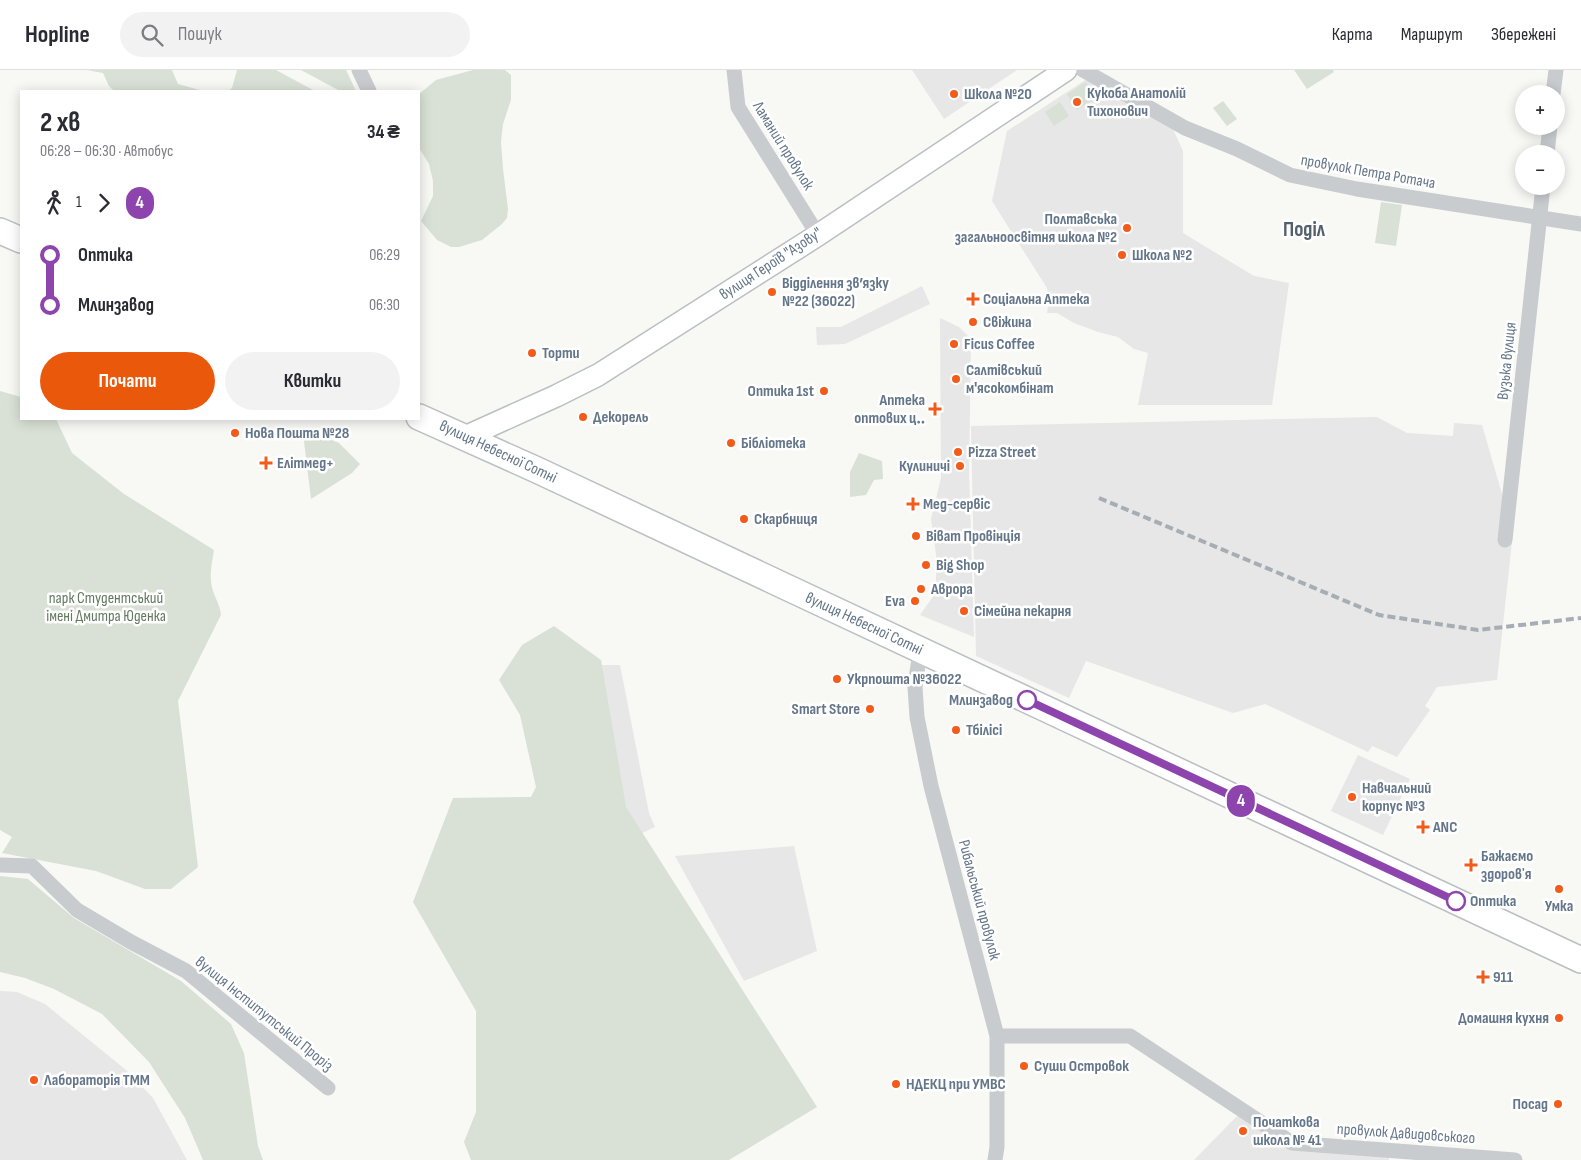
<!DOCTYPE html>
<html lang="uk">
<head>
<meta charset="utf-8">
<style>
  :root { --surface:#fff; --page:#f2f2f3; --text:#2b2b33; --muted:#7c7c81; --line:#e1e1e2; --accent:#ea580c }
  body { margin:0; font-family:"Sofia Sans Condensed",sans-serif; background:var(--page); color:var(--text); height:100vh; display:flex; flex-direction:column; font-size:19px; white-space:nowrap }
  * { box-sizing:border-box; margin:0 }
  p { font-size:16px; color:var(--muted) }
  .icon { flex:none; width:28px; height:28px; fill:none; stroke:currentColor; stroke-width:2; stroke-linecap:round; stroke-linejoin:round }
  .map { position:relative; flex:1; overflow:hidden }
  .panel { position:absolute; left:20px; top:20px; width:400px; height:330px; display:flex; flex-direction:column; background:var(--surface); border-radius:0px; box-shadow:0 2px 12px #0003 }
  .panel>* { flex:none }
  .badge { padding:0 10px; border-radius:16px; font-size:18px; line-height:32px }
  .buttons { position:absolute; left:1515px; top:15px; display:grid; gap:10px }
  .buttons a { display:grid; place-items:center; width:50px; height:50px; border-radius:50%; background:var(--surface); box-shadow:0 2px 12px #0003; font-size:25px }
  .map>.badge { position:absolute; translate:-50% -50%; box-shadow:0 0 0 2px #fff }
  .legs { display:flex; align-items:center; gap:8px; height:55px; padding:0 20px; font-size:16px }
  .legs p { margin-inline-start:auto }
  .headline { display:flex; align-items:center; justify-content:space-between; height:85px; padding:0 20px }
  h1 { font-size:28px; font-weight:700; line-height:38px }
  .action { display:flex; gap:10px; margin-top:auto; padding:10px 20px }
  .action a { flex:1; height:58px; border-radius:30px; background:var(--accent); color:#fff; font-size:20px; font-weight:700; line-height:58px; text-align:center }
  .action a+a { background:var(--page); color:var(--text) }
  ul { padding:0 20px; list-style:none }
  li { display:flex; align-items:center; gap:18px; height:50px; font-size:19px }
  li i { display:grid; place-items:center; width:8px; height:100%; margin:0 6px; background:currentColor }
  li i::after { content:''; width:12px; height:12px; margin:-6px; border:4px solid; border-radius:50%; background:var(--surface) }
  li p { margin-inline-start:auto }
  li:first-child i { background:linear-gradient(#0000 50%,currentColor 0) }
  li:last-child i { background:linear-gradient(currentColor 50%,#0000 0) }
  header { display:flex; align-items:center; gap:30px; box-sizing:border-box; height:70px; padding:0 25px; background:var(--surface); border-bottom:1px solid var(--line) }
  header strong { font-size:24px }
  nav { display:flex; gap:28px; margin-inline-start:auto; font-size:18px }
  .search { width:350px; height:45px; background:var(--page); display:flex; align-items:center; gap:12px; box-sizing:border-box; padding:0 18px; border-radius:28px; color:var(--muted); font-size:19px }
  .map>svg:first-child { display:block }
  .built { fill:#e6e7e6 }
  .green { fill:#d9e1d6 }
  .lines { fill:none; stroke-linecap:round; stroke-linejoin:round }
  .secondary-casing { stroke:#babfc4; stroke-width:24 }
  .primary-casing { stroke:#bbbfc3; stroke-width:28 }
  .street { stroke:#c8cccf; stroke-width:15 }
  .secondary { stroke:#fff; stroke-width:21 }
  .primary { stroke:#fff; stroke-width:25 }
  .rail { stroke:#a7adb4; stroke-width:4; stroke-dasharray:8 4; stroke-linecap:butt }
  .line-1-casing { stroke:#fff; stroke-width:11 }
  .line-1 { stroke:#8e44ad; stroke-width:8 }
  .poi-dot { fill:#f35b1a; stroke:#fff; stroke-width:2 }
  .stop-1-dot { fill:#fff; stroke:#8e44ad; stroke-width:2.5 }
  .labels { text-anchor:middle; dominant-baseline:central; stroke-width:5; stroke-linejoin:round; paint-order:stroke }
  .poi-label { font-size:16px; font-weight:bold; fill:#647689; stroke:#fff; text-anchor:start }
  .street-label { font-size:16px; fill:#647689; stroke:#fff }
  .park-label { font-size:16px; fill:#647a60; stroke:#fff }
  .stop-label { font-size:16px; font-weight:bold; fill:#647689; stroke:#fff; text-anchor:end }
  .district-label { font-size:21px; font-weight:bold; fill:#53606d; stroke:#fff }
</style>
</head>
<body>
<header>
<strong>Hopline</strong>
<div class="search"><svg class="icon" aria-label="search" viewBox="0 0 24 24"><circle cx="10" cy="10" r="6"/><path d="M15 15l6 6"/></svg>Пошук</div>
<nav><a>Карта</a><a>Маршрут</a><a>Збережені</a></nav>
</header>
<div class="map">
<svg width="1581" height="1090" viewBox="0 0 1581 1090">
  <rect width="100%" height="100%" fill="#f8f8f5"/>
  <path class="built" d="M 912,0 L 1017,0 L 944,49 Z
    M 1087,9 L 1173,59 L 1183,81 L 1183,163 L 1254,206 L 1289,213 L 1272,335 L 1138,335 L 1148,283 L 1134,279 L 1118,267 L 1098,262 L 1074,253 L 1057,243 L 1047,243 L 1049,231 L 1047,218 L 992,131 L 1007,61 Z
    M 922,216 L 930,234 L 845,274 L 817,275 L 816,257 L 841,257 Z
    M 940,248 L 959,257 L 971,269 L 969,401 L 974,567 L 920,545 L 932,528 L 936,511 L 936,484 L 931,449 L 941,408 Z
    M 1377,347 L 1407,363 L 1453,366 L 1454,353 L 1482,355 L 1513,462 L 1497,610 L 1437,617 L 1425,636 L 1430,640 L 1397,687 L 1372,676 L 1368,682 L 1265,634 L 1233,643 L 1086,591 L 1069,628 L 976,586 L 971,356 Z
    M 577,584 L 602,595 L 620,595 L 649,743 L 655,757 L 627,770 Z
    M 1358,685 L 1410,709 L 1383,765 L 1331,741 Z
    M 794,776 L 817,881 L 744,911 L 675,786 Z
    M 0,921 L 17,922 L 45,934 L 126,1000 L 153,1028 L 187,1090 L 0,1090 Z
    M 1239,1044 L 1289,1078 L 1389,1087 L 1389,1090 L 1194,1090 Z"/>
  <path class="green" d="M 87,0 L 172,0 L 178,14 L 203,21 L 114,21 L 109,16 L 103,3 Z
    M 237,0 L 276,0 L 315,21 L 228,21 L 232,18 Z
    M 301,0 L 346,0 L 356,21 L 340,21 Z
    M 473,0 L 505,0 L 511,5 L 511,30 L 503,54 L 501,72 L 503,99 L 508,139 L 507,148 L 502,154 L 482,170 L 459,177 L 451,177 L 437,170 L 421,151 L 433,126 L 433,111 L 429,94 L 419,78 L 419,24 L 436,10 Z
    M 1294,0 L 1333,0 L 1334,2 L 1307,19 Z
    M 1086,12 L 1096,28 L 1077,40 L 1067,24 Z
    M 1223,31 L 1237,49 L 1227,56 L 1213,38 Z
    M 1060,32 L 1069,46 L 1054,56 L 1045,42 Z
    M 1381,132 L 1402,135 L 1396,176 L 1375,173 Z
    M 0,321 L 21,327 L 21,349 L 56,349 L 72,383 L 124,424 L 214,480 C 212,493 209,504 212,517 C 214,527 220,534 221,545 L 178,631 L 198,797 L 171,819 L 145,819 L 96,801 L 2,783 L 12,767 L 0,760 Z
    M 312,362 L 339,373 L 360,394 L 352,403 L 311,429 L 303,363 Z
    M 859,383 L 882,391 L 883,409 L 874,410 L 866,425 L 850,427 L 850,402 Z
    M 554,556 L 601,590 L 626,737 L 817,1037 L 729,1090 L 471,1090 L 464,1072 L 476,1042 L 476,941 L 413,832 L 453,728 L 531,727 L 536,717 L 520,645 L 499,610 L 522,575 Z
    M 0,806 L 28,809 L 74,848 L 181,911 L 231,954 L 244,983 L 258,1076 L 263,1090 L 203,1090 L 185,1048 L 149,992 L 102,944 L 54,919 L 25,908 L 0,902 Z"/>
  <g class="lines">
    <g class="secondary-casing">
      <path id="secondary" d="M 465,367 L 556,326 L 598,305 L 818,165 L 1066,0"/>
    </g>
    <g class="primary-casing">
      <path id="primary" d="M 0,161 L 21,170
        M 419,347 L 537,400 L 1581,890"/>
    </g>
    <path class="street" d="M 359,0 L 369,21
      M 734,0 L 738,37 L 818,165
      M 1083,0 L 1185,58 L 1237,79 L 1290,105 L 1357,119 L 1581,154
      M 1553,24 L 1556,0
      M 1547,84 L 1550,56
      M 1505,470 L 1543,116
      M 924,582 L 918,595 L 915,617 L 917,647 L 931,716 L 997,966 L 997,1077 L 995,1090
      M 0,795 L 32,796 L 77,840 L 131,872 L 186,901 L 328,1018
      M 997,966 L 1130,966 L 1292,1073 L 1515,1090"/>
    <use href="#secondary" class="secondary"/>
    <use href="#primary" class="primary"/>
    <path class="rail" d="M 1099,428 L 1379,545 L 1478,560 L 1581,548"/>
  </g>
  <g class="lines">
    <g class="line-1-casing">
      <path id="line-1" d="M 1027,630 L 1456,831"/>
    </g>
    <use href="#line-1" class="line-1"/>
  </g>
  <g class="poi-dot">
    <circle cx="954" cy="24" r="5"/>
    <circle cx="1077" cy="32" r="5"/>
    <circle cx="1127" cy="158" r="5"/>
    <circle cx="1122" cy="185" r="5"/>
    <circle cx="772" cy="222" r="5"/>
    <path d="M970.5 221.5h5v5h5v5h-5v5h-5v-5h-5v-5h5z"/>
    <circle cx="973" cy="252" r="5"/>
    <circle cx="954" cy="274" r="5"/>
    <circle cx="532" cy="283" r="5"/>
    <circle cx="956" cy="309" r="5"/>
    <circle cx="824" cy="321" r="5"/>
    <path d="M932.5 331.5h5v5h5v5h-5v5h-5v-5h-5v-5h5z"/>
    <circle cx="583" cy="347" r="5"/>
    <circle cx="235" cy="363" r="5"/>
    <circle cx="731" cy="373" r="5"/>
    <circle cx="958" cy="382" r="5"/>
    <path d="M263.5 385.5h5v5h5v5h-5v5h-5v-5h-5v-5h5z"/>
    <circle cx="960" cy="396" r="5"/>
    <path d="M910.5 426.5h5v5h5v5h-5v5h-5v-5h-5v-5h5z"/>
    <circle cx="744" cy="449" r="5"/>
    <circle cx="916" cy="466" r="5"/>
    <circle cx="926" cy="495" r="5"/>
    <circle cx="921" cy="519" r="5"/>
    <circle cx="915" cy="531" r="5"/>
    <circle cx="964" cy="541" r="5"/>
    <circle cx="837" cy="609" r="5"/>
    <circle cx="870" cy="639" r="5"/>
    <circle cx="956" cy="660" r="5"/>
    <circle cx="1352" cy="727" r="5"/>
    <path d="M1420.5 749.5h5v5h5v5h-5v5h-5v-5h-5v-5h5z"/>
    <path d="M1468.5 787.5h5v5h5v5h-5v5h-5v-5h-5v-5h5z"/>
    <circle cx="1559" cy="819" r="5"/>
    <path d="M1480.5 899.5h5v5h5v5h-5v5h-5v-5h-5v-5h5z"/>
    <circle cx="1559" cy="948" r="5"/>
    <circle cx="1024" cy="996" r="5"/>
    <circle cx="34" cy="1010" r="5"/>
    <circle cx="896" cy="1014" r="5"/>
    <circle cx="1558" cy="1034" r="5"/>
    <circle cx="1243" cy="1061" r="5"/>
  </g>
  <g class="stop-1-dot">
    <circle cx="1027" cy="630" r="9"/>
    <circle cx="1456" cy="831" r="9"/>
  </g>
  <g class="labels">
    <g class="poi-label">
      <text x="1087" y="23">Кукоба Анатолій<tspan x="1087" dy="18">Тихонович</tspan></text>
      <text x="964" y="24">Школа №20</text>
      <text x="1117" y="149" text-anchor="end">Полтавська<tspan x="1117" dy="18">загальноосвітня школа №2</tspan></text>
      <text x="1132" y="185">Школа №2</text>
      <text x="782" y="213">Відділення зв’язку<tspan x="782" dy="18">№22 (36022)</tspan></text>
      <text x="983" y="229">Соціальна Аптека</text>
      <text x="983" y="252">Свіжина</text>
      <text x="964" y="274">Ficus Coffee</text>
      <text x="542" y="283">Торти</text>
      <text x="966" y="300">Салтівський<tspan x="966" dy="18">м'ясокомбінат</tspan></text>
      <text x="814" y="321" text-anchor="end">Оптика 1st</text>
      <text x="925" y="330" text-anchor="end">Аптека<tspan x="925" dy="18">оптових ц‥</tspan></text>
      <text x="593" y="347">Декорель</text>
      <text x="245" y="363">Нова Пошта №28</text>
      <text x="741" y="373">Бібліотека</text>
      <text x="968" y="382">Pizza Street</text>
      <text x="277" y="393">Елітмед+</text>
      <text x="950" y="396" text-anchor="end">Кулиничі</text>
      <text x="923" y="434">Мед-сервіс</text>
      <text x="754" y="449">Скарбниця</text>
      <text x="926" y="466">Віват Провінція</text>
      <text x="936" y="495">Big Shop</text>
      <text x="931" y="519">Аврора</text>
      <text x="905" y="531" text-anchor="end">Eva</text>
      <text x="974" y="541">Сімейна пекарня</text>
      <text x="847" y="609">Укрпошта №36022</text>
      <text x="860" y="639" text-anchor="end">Smart Store</text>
      <text x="966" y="660">Тбілісі</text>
      <text x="1362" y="718">Навчальний<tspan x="1362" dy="18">корпус №3</tspan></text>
      <text x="1433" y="757">ANC</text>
      <text x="1481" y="786">Бажаємо<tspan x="1481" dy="18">здоровʼя</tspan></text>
      <text x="1559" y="836" text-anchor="middle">Умка</text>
      <text x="1493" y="907">911</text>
      <text x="1549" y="948" text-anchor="end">Домашня кухня</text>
      <text x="1034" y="996">Суши Островок</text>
      <text x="44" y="1010">Лабораторія ТММ</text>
      <text x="906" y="1014">НДЕКЦ при УМВС</text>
      <text x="1548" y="1034" text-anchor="end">Посад</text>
      <text x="1253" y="1052">Початкова<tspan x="1253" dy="18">школа № 41</tspan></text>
    </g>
    <g class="street-label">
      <text transform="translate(783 76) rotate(58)">Ламаний провулок</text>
      <text transform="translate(1368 102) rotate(10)">провулок Петра Ротача</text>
      <text transform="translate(771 194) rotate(-33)">вулиця Героїв "Азову"</text>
      <text transform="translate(1507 291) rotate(-84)">Вузька вулиця</text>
      <text transform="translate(498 382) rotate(25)">вулиця Небесної Сотні</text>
      <text transform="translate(864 554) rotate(25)">вулиця Небесної Сотні</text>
      <text transform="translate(979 830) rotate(75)">Рибальський провулок</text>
      <text transform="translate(264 944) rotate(39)">вулиця Інститутський Проріз</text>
      <text transform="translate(1406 1064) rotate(4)">провулок Давидовського</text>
    </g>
    <g class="park-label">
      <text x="106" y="528">парк Студентський<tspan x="106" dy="18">імені Дмитра Юденка</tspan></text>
    </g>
    <g class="stop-label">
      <text x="1013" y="630">Млинзавод</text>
      <text x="1470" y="831" text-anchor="start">Оптика</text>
    </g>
    <g class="district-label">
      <text x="1304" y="159">Поділ</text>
    </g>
  </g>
</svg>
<div class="buttons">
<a>+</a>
<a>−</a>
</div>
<b class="badge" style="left:1241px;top:731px;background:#8e44ad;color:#fff">4</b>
<section class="panel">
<div class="headline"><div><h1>2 хв</h1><p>06:28 – 06:30 · Автобус</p></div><b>34 ₴</b></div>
<div class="legs"><svg class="icon" aria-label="walk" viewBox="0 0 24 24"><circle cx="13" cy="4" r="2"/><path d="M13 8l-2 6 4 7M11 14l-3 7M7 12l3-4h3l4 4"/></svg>1<svg class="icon" aria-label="forward" viewBox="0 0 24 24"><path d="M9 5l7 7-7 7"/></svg><b class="badge" style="background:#8e44ad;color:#fff">4</b></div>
<ul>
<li><i style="color:#8e44ad"></i><b>Оптика</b><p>06:29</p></li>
<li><i style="color:#8e44ad"></i><b>Млинзавод</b><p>06:30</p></li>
</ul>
<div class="action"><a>Почати</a><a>Квитки</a></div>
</section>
</div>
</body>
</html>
